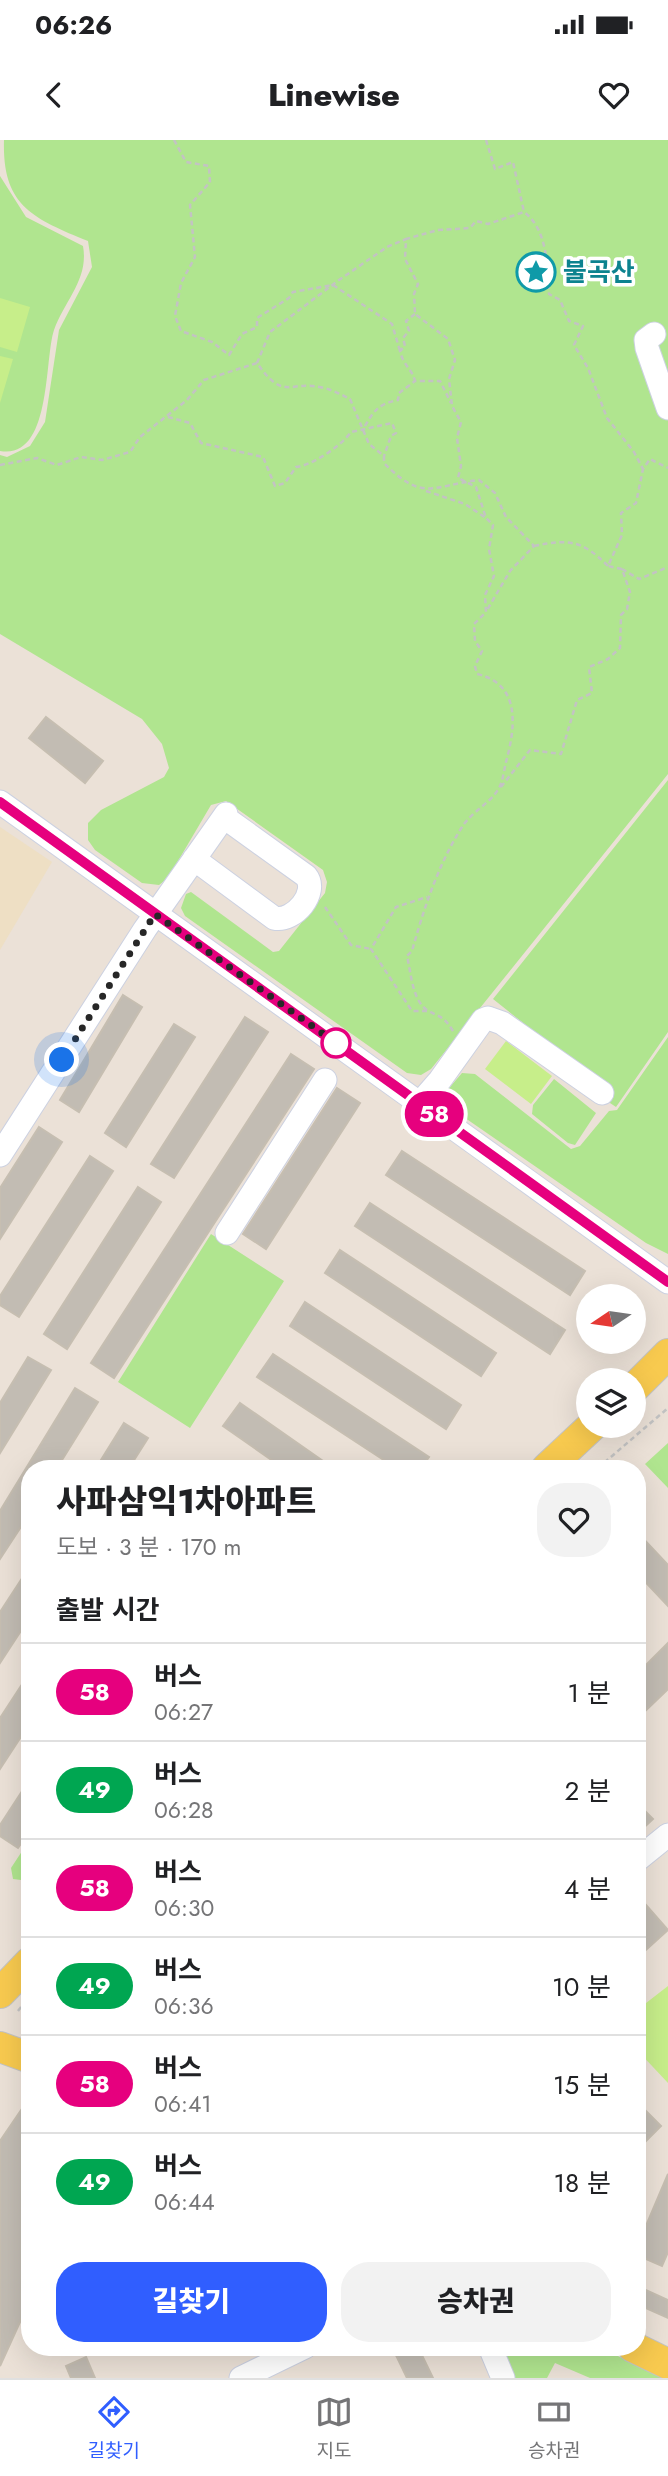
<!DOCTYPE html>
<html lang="ko">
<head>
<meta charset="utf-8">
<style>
  :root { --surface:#fff; --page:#f2f2f2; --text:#202124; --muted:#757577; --line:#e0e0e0; --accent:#305eff }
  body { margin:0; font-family:Jost,"Noto Sans KR",sans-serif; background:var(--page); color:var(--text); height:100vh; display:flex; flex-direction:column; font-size:26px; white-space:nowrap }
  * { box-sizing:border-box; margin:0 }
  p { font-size:23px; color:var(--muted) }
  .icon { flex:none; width:38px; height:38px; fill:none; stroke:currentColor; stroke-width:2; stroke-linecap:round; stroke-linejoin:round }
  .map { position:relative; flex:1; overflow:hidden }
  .drawer { position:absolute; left:21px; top:1320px; width:625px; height:896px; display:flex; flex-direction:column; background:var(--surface); border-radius:28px; box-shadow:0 7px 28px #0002 }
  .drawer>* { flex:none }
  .badge { padding:0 14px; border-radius:23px; font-size:24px; line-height:46px }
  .needle { width:46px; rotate:257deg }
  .fabs { position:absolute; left:576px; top:1144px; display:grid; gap:14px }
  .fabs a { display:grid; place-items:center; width:70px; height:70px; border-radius:50%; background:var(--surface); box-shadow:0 7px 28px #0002; font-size:35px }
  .you { position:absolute; width:35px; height:35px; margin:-18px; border:5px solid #fff; border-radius:50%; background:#1a73e8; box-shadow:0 0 0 10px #1a73e833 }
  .map>.badge { position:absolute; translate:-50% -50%; box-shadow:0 0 0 4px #fff }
  h2 { padding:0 35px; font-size:26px; line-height:63px }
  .round { display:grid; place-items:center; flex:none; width:74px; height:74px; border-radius:28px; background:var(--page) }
  .summary { display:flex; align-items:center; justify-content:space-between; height:119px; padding:0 35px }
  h1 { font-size:33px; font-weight:800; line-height:52px }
  .cta { display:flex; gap:14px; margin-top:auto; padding:14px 35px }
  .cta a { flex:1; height:80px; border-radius:28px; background:var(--accent); color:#fff; font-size:28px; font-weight:800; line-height:80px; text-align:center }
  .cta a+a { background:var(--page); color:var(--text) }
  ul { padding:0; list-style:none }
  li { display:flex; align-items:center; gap:21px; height:98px; padding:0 35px; border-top:2px solid var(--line) }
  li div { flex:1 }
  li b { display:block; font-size:26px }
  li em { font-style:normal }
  li .badge { min-width:77px; font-weight:700; text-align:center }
  .status { display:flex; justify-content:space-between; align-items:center; height:49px; padding:0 35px; background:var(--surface); direction:ltr }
  .status svg { height:19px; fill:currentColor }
  header { display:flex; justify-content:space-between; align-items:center; height:91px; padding:0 35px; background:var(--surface); font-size:32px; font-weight:800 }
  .tabs { display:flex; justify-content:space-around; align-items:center; height:98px; border-top:2px solid var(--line); background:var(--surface); font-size:19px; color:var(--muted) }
  .tabs a { display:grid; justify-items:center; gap:4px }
  .tabs .active { color:var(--accent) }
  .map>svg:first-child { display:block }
  .education { fill:#eedfc4 }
  .green { fill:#b0e58f }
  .pitch { fill:#c7ee8a }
  .building { fill:#c2bcb3; stroke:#c6beb1; stroke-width:2 }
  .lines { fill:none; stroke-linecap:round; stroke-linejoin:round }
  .minor-casing { stroke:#ccd1e1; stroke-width:25 }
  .major-casing { stroke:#c3c3c3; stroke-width:32 }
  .path { stroke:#c3c3c3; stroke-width:2.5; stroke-dasharray:5 3.5; stroke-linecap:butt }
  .minor { stroke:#fff; stroke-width:23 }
  .major { stroke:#f8ca4f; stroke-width:30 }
  .line-casing { stroke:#fff; stroke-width:16 }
  .line { stroke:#e6007e; stroke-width:10 }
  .walk { stroke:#272727; stroke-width:7; stroke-dasharray:0 12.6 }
  .stop-dot { fill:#fff; stroke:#e6007e; stroke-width:3.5 }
  .labels { text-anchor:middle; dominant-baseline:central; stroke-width:7; stroke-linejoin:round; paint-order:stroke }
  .culture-label { font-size:26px; font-weight:bold; fill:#0d838f; stroke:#fff; text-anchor:start }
</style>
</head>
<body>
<div class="status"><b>06:26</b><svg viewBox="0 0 49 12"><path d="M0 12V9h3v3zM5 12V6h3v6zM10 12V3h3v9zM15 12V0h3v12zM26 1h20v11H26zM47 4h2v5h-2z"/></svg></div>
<header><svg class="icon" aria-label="back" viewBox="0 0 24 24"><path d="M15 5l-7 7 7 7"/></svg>Linewise<svg class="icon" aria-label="heart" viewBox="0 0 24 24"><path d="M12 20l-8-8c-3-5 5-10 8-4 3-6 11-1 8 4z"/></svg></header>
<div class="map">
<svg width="668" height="2238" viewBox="0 0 668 2238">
  <rect width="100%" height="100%" fill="#ebe1d7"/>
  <path class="education" d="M 0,687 L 52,722 L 0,810 Z"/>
  <path class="green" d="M 4,0 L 668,0 L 668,634 L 431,929 L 421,935 L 407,933 L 185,776 L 181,768 L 186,754 L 191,752 L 273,812 L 279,811 L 325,753 L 327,742 L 323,730 L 226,661 L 211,665 L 168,738 L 159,745 L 142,743 L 95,710 L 88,700 L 88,683 L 101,670 L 164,637 L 169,628 L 162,604 L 142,579 L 0,494 L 0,315 L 7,317 L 30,306 L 45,282 L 59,190 L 92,127 L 88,101 C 33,78 2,66 4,0 Z
    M 0,36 L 26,77 L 83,106 C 89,139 65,160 54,190 C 44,220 52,320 0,311 Z
    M 668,640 L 668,892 L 616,967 L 559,929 L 567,918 L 493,859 Z
    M 668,897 L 668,1114 L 646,1103 L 442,962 L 444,954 L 462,933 L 475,934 L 571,1009 L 580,1006 L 609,971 L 617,970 Z
    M 554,939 L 596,973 L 575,1005 L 568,1003 L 532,974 L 533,965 Z
    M 211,1094 L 284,1141 L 190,1288 L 118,1242 Z
    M 668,1303 L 668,1348 L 645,1324 Z
    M 30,1699 L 30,1731 L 21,1740 L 13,1739 L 11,1728 Z
    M 500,2207 L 599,2207 L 664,2238 L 590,2238 L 555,2223 L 547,2238 L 510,2238 Z"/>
  <path class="pitch" d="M 0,158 L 30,167 L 17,212 L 0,207 Z
    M 0,216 L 13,219 L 0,263 Z
    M 506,901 L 552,936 L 531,964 L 485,929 Z
    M 668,1846 L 668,1943 L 637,1910 L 637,1870 Z"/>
  <path class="building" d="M 46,577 L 103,621 L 85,643 L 29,598 Z
    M 123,855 L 142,867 L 79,972 L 60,960 Z
    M 245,877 L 268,892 L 174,1038 L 151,1024 Z
    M 174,884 L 195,897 L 126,1007 L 105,993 Z
    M 291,914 L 314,929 L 114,1238 L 91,1223 Z
    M 337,948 L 360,963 L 266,1109 L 243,1094 Z
    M 39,987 L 62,1002 L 0,1099 L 0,1048 Z
    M 402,1011 L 585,1131 L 570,1155 L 386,1035 Z
    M 90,1016 L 113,1031 L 19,1177 L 0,1165 L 0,1156 Z
    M 138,1047 L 161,1062 L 67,1209 L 44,1194 Z
    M 370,1063 L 565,1190 L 550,1214 L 355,1086 Z
    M 340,1110 L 496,1213 L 481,1236 L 325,1133 Z
    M 305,1162 L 461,1265 L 446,1289 L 290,1186 Z
    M 273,1214 L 429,1317 L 421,1328 L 396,1328 L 257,1237 Z
    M 28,1217 L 51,1230 L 0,1313 L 0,1263 Z
    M 75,1248 L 98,1262 L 57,1328 L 30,1328 L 30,1373 L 0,1419 L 0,1371 Z
    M 240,1263 L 333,1328 L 283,1328 L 223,1286 Z
    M 124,1283 L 148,1298 L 129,1328 L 96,1328 Z
    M 637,1392 L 668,1425 L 668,1466 L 637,1433 Z
    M 30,1426 L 30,1477 L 0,1523 L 0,1472 Z
    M 668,1503 L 668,1549 L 637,1579 L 637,1534 Z
    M 30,1532 L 30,1583 L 0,1629 L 0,1578 Z
    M 30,1639 L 30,1691 L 18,1708 L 0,1696 L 0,1685 Z
    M 637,1663 L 653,1679 L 637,1694 Z
    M 646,1765 L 668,1790 L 637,1818 L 637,1774 Z
    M 30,1957 L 30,2160 L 0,2226 L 0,2001 Z
    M 637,1962 L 661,1986 L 645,2002 L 637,1993 Z
    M 668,2034 L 668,2112 L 662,2126 L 637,2115 L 637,2107 Z
    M 637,2146 L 668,2160 L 668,2178 L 637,2164 Z
    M 392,2207 L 418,2207 L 433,2238 L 407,2238 Z
    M 86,2217 L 95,2238 L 71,2238 L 66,2226 Z"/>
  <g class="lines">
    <g class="minor-casing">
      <path id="minor" d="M 654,194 L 646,200 L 647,208 L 668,268
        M 0,662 L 668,1142
        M 194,719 L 274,778 C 294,783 319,752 306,736 L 224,677
        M 420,963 L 440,940 L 483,880 L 488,878 L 502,883 L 602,953
        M 0,1015 L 145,789 L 226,674
        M 227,1093 L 325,940
        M 637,1720 L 668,1695
        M 490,2207 L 503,2238
        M 241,2238 L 305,2207"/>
    </g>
    <g class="major-casing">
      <path id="major" d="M 634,1248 L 668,1214
        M 547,1328 L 592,1286
        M 0,1853 L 30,1822
        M 0,1907 L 30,1918
        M 633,2207 L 668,2224"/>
    </g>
    <path class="path" d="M 174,0 L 186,22 L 209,26 L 210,42 L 190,65 L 195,117 L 181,143 L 175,176 L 181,191 L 212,202 L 229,215 L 242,194 L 257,187 L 257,178 L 289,158 L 293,152 L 333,145 L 392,184 L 400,211
      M 486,0 L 495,29 L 513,22 L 524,72
      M 415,174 L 406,181 L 409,191 L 403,198 L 405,206 L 400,211 C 403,225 412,229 415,241 L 440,241 L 451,263
      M 257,223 L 270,192 L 339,140 L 387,107 L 406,99
      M 168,277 L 190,283 L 201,303 L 263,317 L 275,346 L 285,343 L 296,327 C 313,325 341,306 351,292 L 392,283 L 396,293 L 391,296 L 384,316
      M 365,286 C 374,270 379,264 398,260 L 399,253 L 415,241
      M 0,325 L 37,318 L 57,325 L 81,317 L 102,320 L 130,312 L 140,297 L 187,260 L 204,240 L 257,223 C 285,263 289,239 324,248 C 333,250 342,255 350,259 L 369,304 L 384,316 L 384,323 C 422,362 432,346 479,340 L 495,353 L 506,377 L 534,406 L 510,431 L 487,470
      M 426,351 L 465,364 L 486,378
      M 534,406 C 569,399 582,400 608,426
      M 622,429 L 639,439 L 668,427
      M 501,647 L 530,610 L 561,614 L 577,560 L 592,553 L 589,527 L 608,519 L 620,508 L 621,475 L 627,469 L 630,452 L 622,429 L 608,426 L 622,395 L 621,373 L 636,363 L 643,329
      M 325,767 L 351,805 L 371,809
      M 427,871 L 412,871 L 371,809 L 396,767 L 427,757
      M 453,891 C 443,875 440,878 427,870 C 412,860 411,832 407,816 L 412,811 C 424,768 438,725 462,687 C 471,672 491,663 499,648 C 503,641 504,630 506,622 C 515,589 522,544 477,534 L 475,526 L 482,511 L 475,501 L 474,484 L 486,472 L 485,455 L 494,436 L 489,409 L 493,385 L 486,378 L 476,347 L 458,338 L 461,326 L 457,298 L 461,282 L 452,266 L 449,239 L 455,220 L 448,199 L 415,174 L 414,154 L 418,144 L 405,119 L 406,99 L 438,90 L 470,88 L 476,81 L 488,84 L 524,72 C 548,90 547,126 549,154 L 560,160 L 569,181 L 583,186 L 574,205 L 588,228 L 607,278 L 634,312 L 643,329 L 650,319 L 668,328
      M 598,1328 L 668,1268
      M 18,1871 L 25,1862"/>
    <use href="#minor" class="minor"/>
    <use href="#major" class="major"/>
  </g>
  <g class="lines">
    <g class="line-casing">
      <path id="line" d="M 0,662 L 668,1142"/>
    </g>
    <use href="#line" class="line"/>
    <path class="walk" d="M 62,920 L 155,774 L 336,903"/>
  </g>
  <defs>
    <g id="sight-ring" transform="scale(2.0125)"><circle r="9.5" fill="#fff" stroke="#0f9aa8" stroke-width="1.5"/><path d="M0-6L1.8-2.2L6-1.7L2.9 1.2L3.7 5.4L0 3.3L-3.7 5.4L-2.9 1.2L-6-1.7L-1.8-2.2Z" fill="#0f9aa8"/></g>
  </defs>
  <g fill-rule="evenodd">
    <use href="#sight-ring" x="536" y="132"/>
  </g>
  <circle class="stop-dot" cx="336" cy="903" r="14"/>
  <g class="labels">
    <g class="culture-label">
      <text x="563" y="132">불곡산</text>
    </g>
  </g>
</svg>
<div class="fabs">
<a><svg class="needle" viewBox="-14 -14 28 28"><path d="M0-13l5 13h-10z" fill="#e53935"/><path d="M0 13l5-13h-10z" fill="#757577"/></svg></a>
<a><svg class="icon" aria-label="layers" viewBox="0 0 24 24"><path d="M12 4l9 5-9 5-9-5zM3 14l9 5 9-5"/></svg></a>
</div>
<div class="you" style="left:62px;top:920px"></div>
<b class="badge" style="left:434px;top:974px;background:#e6007e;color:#fff">58</b>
<section class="drawer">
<div class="summary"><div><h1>사파삼익1차아파트</h1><p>도보 · 3 분 · 170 m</p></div><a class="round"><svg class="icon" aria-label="heart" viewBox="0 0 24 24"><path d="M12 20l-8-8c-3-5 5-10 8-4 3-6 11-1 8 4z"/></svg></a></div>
<h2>출발 시간</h2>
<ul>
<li><span class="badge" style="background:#e6007e;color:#fff">58</span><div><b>버스</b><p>06:27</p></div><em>1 분</em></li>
<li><span class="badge" style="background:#00a651;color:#fff">49</span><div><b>버스</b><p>06:28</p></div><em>2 분</em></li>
<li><span class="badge" style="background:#e6007e;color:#fff">58</span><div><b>버스</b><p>06:30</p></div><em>4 분</em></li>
<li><span class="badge" style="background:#00a651;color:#fff">49</span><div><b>버스</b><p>06:36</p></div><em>10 분</em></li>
<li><span class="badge" style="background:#e6007e;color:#fff">58</span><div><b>버스</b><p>06:41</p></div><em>15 분</em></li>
<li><span class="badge" style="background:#00a651;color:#fff">49</span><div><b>버스</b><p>06:44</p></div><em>18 분</em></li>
</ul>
<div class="cta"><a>길찾기</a><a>승차권</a></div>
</section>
</div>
<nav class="tabs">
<a class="active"><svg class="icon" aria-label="directions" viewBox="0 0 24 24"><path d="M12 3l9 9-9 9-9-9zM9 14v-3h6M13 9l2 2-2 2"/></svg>길찾기</a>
<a><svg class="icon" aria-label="map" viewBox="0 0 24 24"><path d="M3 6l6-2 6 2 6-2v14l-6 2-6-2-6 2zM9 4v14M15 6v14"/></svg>지도</a>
<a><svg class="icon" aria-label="tickets" viewBox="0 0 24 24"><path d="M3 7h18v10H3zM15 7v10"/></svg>승차권</a>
</nav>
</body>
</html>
